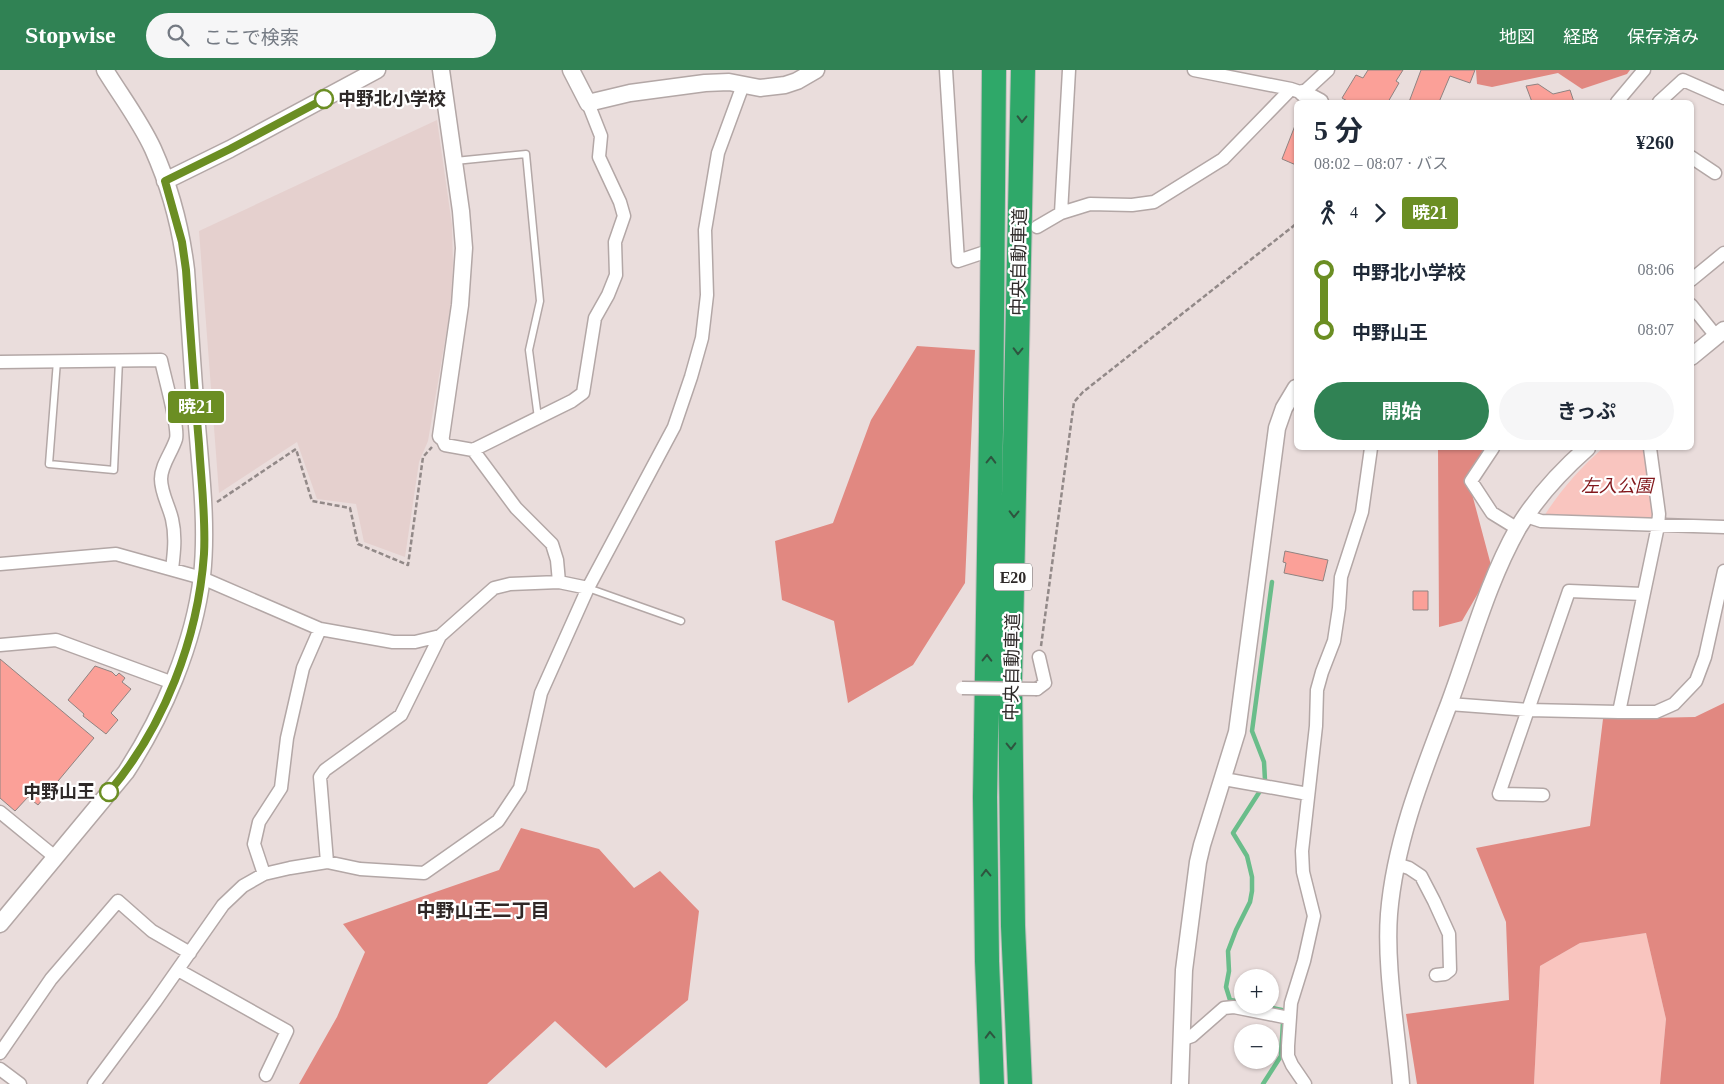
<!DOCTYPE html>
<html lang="ja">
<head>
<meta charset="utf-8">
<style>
  :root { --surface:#fff; --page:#f6f6f7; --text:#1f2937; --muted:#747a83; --accent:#308254 }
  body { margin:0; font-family:"Times New Roman","Noto Sans JP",serif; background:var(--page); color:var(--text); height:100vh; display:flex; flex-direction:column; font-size:19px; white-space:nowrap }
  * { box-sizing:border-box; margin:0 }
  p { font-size:16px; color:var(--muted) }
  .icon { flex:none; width:28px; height:28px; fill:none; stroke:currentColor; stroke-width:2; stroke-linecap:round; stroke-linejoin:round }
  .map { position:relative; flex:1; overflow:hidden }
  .panel { position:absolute; left:1294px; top:30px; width:400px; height:350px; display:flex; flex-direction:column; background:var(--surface); border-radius:8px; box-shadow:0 1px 4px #0004 }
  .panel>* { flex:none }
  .badge { padding:0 10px; border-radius:4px; font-size:18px; line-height:32px }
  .buttons { position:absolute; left:1234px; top:899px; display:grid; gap:10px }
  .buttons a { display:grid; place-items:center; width:45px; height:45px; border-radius:50%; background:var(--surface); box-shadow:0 1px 4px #0004; font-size:25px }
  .map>.badge { position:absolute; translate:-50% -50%; box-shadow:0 0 0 2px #fff }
  .legs { display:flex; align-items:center; gap:8px; height:55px; padding:0 20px; font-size:16px }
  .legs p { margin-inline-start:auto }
  .head { display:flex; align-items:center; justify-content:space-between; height:85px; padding:0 20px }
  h1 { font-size:28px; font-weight:700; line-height:38px }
  .primary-button { display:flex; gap:10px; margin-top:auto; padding:10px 20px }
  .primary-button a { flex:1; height:58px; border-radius:30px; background:var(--accent); color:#fff; font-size:20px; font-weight:700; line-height:58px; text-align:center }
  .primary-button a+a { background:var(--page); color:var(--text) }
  ul { padding:0 20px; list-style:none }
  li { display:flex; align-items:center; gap:18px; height:60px; font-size:19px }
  li i { display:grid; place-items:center; width:8px; height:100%; margin:0 6px; background:currentColor }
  li i::after { content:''; width:12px; height:12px; margin:-6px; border:4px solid; border-radius:50%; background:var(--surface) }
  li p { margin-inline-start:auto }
  li:first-child i { background:linear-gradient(#0000 50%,currentColor 0) }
  li:last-child i { background:linear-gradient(currentColor 50%,#0000 0) }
  header { display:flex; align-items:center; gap:30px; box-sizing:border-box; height:70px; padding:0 25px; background:var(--accent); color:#fff }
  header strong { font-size:24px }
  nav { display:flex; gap:28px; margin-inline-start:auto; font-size:18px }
  .search { width:350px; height:45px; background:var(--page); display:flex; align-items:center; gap:12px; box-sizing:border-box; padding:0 18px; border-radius:28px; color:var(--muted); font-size:19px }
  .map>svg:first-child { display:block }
  .built { fill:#e5d0ce }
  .green { fill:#f9c5bf }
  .forest { fill:#e18881 }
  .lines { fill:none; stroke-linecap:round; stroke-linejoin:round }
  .stream { stroke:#6abd8a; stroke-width:4.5 }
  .building { fill:#fba098; stroke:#8f8381 }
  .service-casing { stroke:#b3a7a6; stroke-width:9 }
  .minor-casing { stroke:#b3a7a6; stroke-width:15 }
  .tertiary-casing { stroke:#b3a7a6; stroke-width:19 }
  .motorway-casing { stroke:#c0bfbe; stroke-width:26 }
  .path { stroke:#928988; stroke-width:2.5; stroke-dasharray:5 2.5; stroke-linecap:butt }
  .service { stroke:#fff; stroke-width:6 }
  .minor { stroke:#fff; stroke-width:12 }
  .tertiary { stroke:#fff; stroke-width:16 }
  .motorway { stroke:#2fa869; stroke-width:24 }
  .minor-bridge-casing { stroke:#b3a7a6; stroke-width:15; stroke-linecap:butt }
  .minor-bridge { stroke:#fff; stroke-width:12 }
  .oneway { stroke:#2e553f }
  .line-1-casing { stroke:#fff; stroke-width:11 }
  .line-1 { stroke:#6b8e23; stroke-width:8 }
  .stop-1-dot { fill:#fff; stroke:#6b8e23; stroke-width:2.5 }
  .labels { text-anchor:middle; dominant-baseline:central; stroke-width:4.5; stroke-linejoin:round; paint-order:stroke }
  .shield { fill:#fff; stroke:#6d6968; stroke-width:1 }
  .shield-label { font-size:16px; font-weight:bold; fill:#2e2928 }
  .stop-label { font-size:18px; font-weight:bold; fill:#2e2928; stroke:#fff; text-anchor:start }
  .street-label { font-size:18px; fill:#2e2928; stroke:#fff }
  .park-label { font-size:18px; font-style:italic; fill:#82171b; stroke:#fff }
  .neighbourhood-label { font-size:19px; font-weight:bold; fill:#302726; stroke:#fff }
</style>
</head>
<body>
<header>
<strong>Stopwise</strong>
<div class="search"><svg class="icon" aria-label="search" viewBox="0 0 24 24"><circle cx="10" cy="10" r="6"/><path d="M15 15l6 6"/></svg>ここで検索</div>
<nav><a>地図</a><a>経路</a><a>保存済み</a></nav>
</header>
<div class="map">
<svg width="1724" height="1014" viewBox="0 0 1724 1014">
  <rect width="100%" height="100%" fill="#eadddc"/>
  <path class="built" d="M 437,50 L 452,155 L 453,195 L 450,241 L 428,371 L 419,392 L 405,487 L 364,472 L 356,434 L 317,429 L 297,372 L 219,423 L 199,161 Z"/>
  <path class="green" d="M 1603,378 L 1650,378 L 1658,456 L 1541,451 C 1558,423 1579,399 1603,378 Z
    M 1646,863 L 1666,949 L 1660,1014 L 1534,1014 L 1540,896 L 1580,873 Z"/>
  <path class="forest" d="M 1476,0 L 1630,0 L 1627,4 L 1582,19 L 1558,3 L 1492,17 L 1477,14 Z
    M 917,276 L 975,280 L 965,513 L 913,595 L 848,633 L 834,551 L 782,530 L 775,471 L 833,453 L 871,350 Z
    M 1438,378 L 1497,378 L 1467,405 L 1492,499 L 1462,551 L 1439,557 Z
    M 1724,633 L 1724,1014 L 1660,1014 L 1666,949 L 1646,863 L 1580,873 L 1540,896 L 1534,1014 L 1417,1014 L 1406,944 L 1509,930 L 1506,852 L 1476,778 L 1590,756 L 1603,649 L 1695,647 Z
    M 521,758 L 599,779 L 634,818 L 660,801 L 699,841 L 688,930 L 606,998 L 555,951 L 487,1014 L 299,1014 L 337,947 L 365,882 L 343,854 L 499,800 Z"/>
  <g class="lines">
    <path class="stream" d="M 1265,710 L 1264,692 L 1252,661 L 1272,512
      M 1242,932 L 1230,930 L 1226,917 L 1229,901 L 1228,881 L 1236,860 L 1250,832 L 1252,821 L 1252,807 L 1247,786 L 1233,763 L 1260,721
      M 1258,935 L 1282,940
      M 1263,1014 L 1281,986 L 1283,952"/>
  </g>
  <path class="building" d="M 1368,0 L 1403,0 L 1396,11 L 1399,13 L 1388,32 L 1349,32 L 1342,28 L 1356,5 L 1363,8 Z
    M 1421,0 L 1475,0 L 1470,13 L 1450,6 L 1439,32 L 1409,32 Z
    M 1538,14 L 1553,24 L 1570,20 L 1574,32 L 1532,32 L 1526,16 Z
    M 1296,53 L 1296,95 L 1282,89 Z
    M 1285,481 L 1328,490 L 1323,511 L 1284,503 L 1286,493 L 1283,492 Z
    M 1413,521 L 1428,521 L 1428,540 L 1413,540 Z
    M 0,589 L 94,668 L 38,735 L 28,727 L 15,741 L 0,728 Z
    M 95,596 L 112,602 L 116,606 L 119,603 L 125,608 L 122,612 L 131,619 L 111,643 L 118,650 L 106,664 L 83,646 L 84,644 L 68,630 Z"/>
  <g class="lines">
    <g class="service-casing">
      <path id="service" d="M 455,91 L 526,84 L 540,231 L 529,280 L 538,348
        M 57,291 L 49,394 L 114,400 L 119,290
        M 588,518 L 681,551"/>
    </g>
    <g class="minor-casing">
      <path id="minor" d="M 946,0 L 958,191 L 982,183
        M 1194,0 L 1291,19 L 1303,23 L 1328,0
        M 1617,32 L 1644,0
        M 1659,32 L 1683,10 L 1724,28
        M 1691,87 L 1715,103
        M 1061,143 L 1069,0
        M 1037,157 L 1061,143 L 1090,134 L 1132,135 L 1154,132 L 1223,89 L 1291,19
        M 1691,210 L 1724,183
        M 1691,235 L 1716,266
        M 0,292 L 161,290 C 164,305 179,357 176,369 C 172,382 161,395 161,409 C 161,423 169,436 172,449 C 176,466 174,483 172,499
        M 441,366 L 445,375 L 473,380 L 572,331 L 583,323 L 595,248 L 608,225 L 616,205 L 615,172 L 624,146 L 620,132 L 599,87 L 601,66 L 588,33
        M 1493,378 L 1471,411 L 1492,443 L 1518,459
        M 473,380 L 516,438 L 552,474 L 557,490 L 559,512
        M 1526,446 L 1541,451 L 1724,457
        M 0,494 L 116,484 L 202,508 L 320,559 L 393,572 L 415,572 L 440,566 L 494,518 L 510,514 L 559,512 L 588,518
        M 0,575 L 56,570 L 173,613
        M 1037,619 L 1045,613 L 1039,587
        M 1449,634 L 1528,640 L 1619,642 L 1656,642 L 1674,634 L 1696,611 L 1705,587 L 1724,501
        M 1619,642 L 1658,456 L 1659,444 L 1650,378
        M 1224,709 L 1308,724
        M 1543,725 L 1499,724 L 1569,521 L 1643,524
        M 0,742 L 55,787
        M 327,792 L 320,707 L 325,700 L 401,645 L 440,566
        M 1396,794 L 1409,798 L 1421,806 L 1434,831 L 1449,864 L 1450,900 L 1445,904 L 1436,905
        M 264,804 L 254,774 L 259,752 L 281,718 L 287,668 L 303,598 L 320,559
        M 178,900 L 287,961 L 266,1005
        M 1181,970 L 1192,966 L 1224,938 L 1234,937 L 1289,948
        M 0,983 L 51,909 L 118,831 L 152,861 L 190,883
        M 0,999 L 20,1014
        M 94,1014 L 155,932 L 223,835 L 243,816 L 264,804 L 290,798 L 327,792 L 360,799 L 424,803 L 498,751 L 520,718 L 541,623 L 588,518 L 674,357 L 691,307 L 702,268 L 707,225 L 705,160 L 718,83 L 743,15
        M 1305,1014 L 1292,995 L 1288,986 L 1288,976 L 1291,933 L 1304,891 L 1314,846 L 1303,802 L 1302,781 L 1316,656 L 1317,620 L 1322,602 L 1334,571 L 1339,538 L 1341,507 L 1362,442 L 1371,378"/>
    </g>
    <g class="tertiary-casing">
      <path id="tertiary" d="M 571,0 L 588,33 L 630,23 L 705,13 L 729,12 L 760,18 L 785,15 L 797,11 L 816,0
        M 1303,23 L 1320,32
        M 165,111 L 230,79 L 377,0
        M 1691,287 L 1724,260
        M 441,366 L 460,235 L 464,178 L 461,141 L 441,0
        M 0,854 L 126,702 C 163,645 194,574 202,506 C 207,460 202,413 198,367 C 193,311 190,256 186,200 C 181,159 170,117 153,79 C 140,51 121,26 105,0
        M 1180,1014 L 1184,900 L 1198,792 L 1202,775 L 1237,662 L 1277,358 L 1284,338 L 1296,318
        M 1401,1014 C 1397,961 1385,897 1389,844 C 1395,771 1423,702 1449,634 C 1471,575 1487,513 1518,458 C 1536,428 1561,401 1587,378"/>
    </g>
    <g class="motorway-casing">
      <path id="motorway" d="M 992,1014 L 987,891 L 985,727 L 991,361 L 994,0
        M 1020,1014 L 1013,856 L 1010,612 L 1023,0"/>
    </g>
    <path class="path" d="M 217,432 L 296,379 L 312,431 L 350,438 L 358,474 L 408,495 L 423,387 L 432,377
      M 1041,576 L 1074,332 L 1083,322 L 1296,154"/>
    <use href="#service" class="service"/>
    <use href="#minor" class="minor"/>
    <use href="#tertiary" class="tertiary"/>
    <use href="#motorway" class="motorway"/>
    <g class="minor-bridge-casing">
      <path id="minor-bridge" d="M 962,618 L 1037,619"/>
    </g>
    <use href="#minor-bridge" class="minor-bridge"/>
  </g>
  <defs><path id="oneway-chevron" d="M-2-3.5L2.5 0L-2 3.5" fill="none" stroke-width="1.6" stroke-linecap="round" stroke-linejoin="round" transform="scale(1.25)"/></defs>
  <g class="oneway">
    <use href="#oneway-chevron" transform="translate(1022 49) rotate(91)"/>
    <use href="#oneway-chevron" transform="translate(1018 281) rotate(91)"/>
    <use href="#oneway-chevron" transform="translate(991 390) rotate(-89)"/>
    <use href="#oneway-chevron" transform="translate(1014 444) rotate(91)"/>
    <use href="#oneway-chevron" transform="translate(987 588) rotate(-89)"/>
    <use href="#oneway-chevron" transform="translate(1011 676) rotate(89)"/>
    <use href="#oneway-chevron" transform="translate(986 803) rotate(-91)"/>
    <use href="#oneway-chevron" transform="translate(990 965) rotate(-92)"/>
  </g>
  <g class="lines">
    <g class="line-1-casing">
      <path id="line-1" d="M 109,722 C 164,657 198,569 204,484 C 206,447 201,410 199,374 C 194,316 190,258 186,200 L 182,172 L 165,111 L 230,79 L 324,29"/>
    </g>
    <use href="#line-1" class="line-1"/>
  </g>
  <g class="stop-1-dot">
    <circle cx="324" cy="29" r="9"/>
    <circle cx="109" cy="722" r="9"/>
  </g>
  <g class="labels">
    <rect class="shield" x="994" y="493.5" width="38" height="27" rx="4"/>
    <g class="shield-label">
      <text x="1013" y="507">E20</text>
    </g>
    <g class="stop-label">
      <text x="338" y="29">中野北小学校</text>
      <text x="95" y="722" text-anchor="end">中野山王</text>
    </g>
    <g class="street-label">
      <text transform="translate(1019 192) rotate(-89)">中央自動車道</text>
      <text transform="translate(1012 597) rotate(-89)">中央自動車道</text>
    </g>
    <g class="park-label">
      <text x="1617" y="416">左入公園</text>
    </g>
    <g class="neighbourhood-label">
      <text x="483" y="840">中野山王二丁目</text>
    </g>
  </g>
</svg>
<div class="buttons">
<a>+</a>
<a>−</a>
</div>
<b class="badge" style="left:196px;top:337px;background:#6b8e23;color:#fff">暁21</b>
<section class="panel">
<div class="head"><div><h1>5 分</h1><p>08:02 – 08:07 · バス</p></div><b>¥260</b></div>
<div class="legs"><svg class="icon" aria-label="walk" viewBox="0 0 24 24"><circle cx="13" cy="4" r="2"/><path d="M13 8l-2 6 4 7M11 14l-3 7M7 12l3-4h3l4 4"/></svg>4<svg class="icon" aria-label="forward" viewBox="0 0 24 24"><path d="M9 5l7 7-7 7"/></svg><b class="badge" style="background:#6b8e23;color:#fff">暁21</b></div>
<ul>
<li><i style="color:#6b8e23"></i><b>中野北小学校</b><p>08:06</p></li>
<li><i style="color:#6b8e23"></i><b>中野山王</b><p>08:07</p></li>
</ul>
<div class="primary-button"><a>開始</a><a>きっぷ</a></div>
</section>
</div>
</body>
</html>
